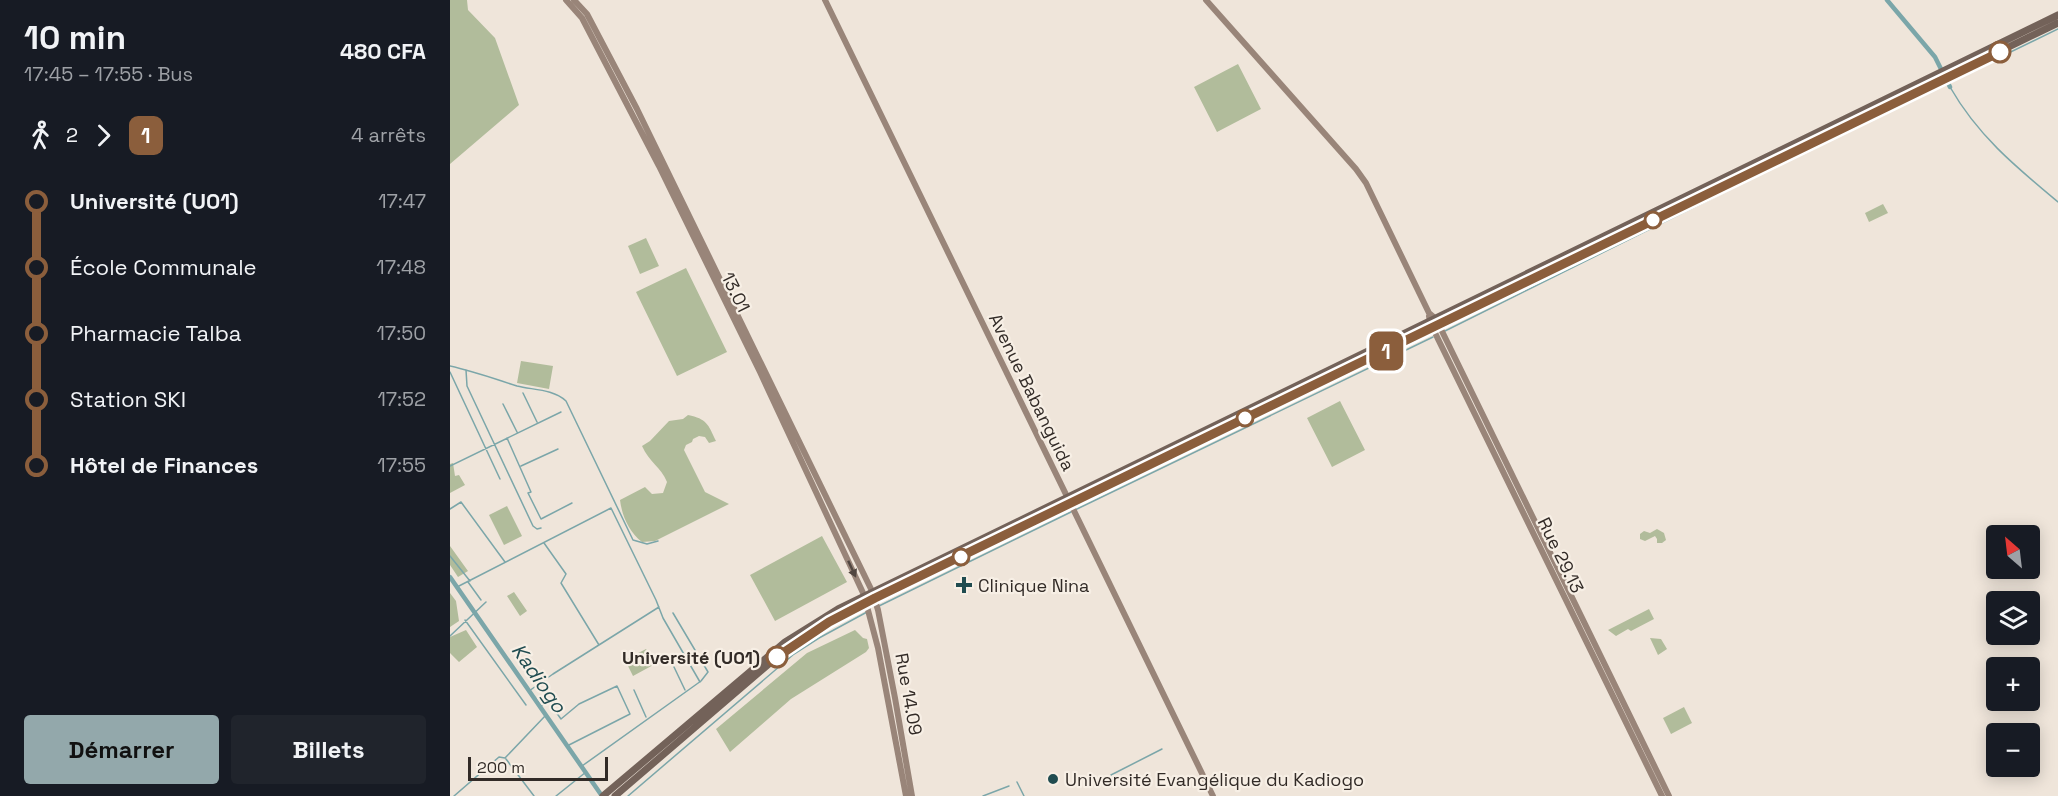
<!DOCTYPE html>
<html lang="fr">
<head>
<meta charset="utf-8">
<style>
  :root { --surface:#171b24; --page:#20242c; --text:#f1f3f6; --muted:#9ea1a6; --accent:#93a8ab }
  body { margin:0; font-family:"Space Grotesk",sans-serif; background:var(--page); color:var(--text); height:100vh; display:flex; flex-direction:column; font-size:22px; white-space:nowrap }
  * { box-sizing:border-box; margin:0 }
  p { font-size:20px; color:var(--muted) }
  .icon { flex:none; width:33px; height:33px; fill:none; stroke:currentColor; stroke-width:2; stroke-linecap:round; stroke-linejoin:round }
  .map { position:relative; flex:1; overflow:hidden }
  .sheet { display:flex; flex-direction:column; background:var(--surface); width:450px }
  .sheet>* { flex:none }
  .badge { padding:0 12px; border-radius:9px; font-size:21px; line-height:39px }
  .needle { width:39px; rotate:332deg }
  .tools { position:absolute; left:1536px; top:525px; display:grid; gap:12px }
  .tools a { display:grid; place-items:center; width:54px; height:54px; border-radius:6px; background:var(--surface); box-shadow:0 3px 15px #0003; font-size:30px }
  .scale { position:absolute; left:18px; bottom:15px; width:140px; box-sizing:border-box; padding-left:6px; border:3px solid #322b27; border-top:0; font-size:16px; line-height:21px; white-space:nowrap; color:#322b27; -webkit-text-stroke:4px #f7efe5; paint-order:stroke }
  .map>.badge { position:absolute; translate:-50% -50%; box-shadow:0 0 0 3px #fff }
  .legs { display:flex; align-items:center; gap:9px; height:66px; padding:0 24px; font-size:20px }
  .legs p { margin-inline-start:auto }
  .overview { display:flex; align-items:center; justify-content:space-between; height:102px; padding:0 24px }
  h1 { font-size:33px; font-weight:700; line-height:45px }
  .primary-button { display:flex; gap:12px; margin-top:auto; padding:12px 24px }
  .primary-button a { flex:1; height:69px; border-radius:6px; background:var(--accent); color:#111; font-size:24px; font-weight:700; line-height:69px; text-align:center }
  .primary-button a+a { background:var(--page); color:var(--text) }
  ul { padding:0 24px; list-style:none }
  li { display:flex; align-items:center; gap:21px; height:66px; font-size:22px }
  li i { display:grid; place-items:center; width:9px; height:100%; margin:0 8px; background:currentColor }
  li i::after { content:''; width:15px; height:15px; margin:-8px; border:4px solid; border-radius:50%; background:var(--surface) }
  li p { margin-inline-start:auto }
  li:first-child i { background:linear-gradient(#0000 50%,currentColor 0) }
  li:last-child i { background:linear-gradient(currentColor 50%,#0000 0) }
  main { display:flex; flex:1; min-height:0 }
  .map>svg:first-child { display:block }
  .green { fill:#b1bc9b }
  .lines { fill:none; stroke-linecap:round; stroke-linejoin:round }
  .stream { stroke:#7ba6a9; stroke-width:1.5 }
  .canal { stroke:#7ba6a9; stroke-width:4.5 }
  .secondary { stroke:#998579; stroke-width:6 }
  .primary { stroke:#736259; stroke-width:7 }
  .oneway { fill:#514640 }
  .line-1-casing { stroke:#fff; stroke-width:14 }
  .line-1 { stroke:#8b5e3c; stroke-width:9 }
  .stop-1-dot { fill:#fff; stroke:#8b5e3c; stroke-width:3 }
  .poi-dot { fill:#204c50; stroke:#f7efe5; stroke-width:2 }
  .labels { text-anchor:middle; dominant-baseline:central; stroke-width:4.5; stroke-linejoin:round; paint-order:stroke }
  .street-label { font-size:18px; fill:#322b27; stroke:#f7efe5 }
  .poi-label { font-size:18px; fill:#322b27; stroke:#f7efe5; text-anchor:start }
  .stop-label { font-size:18px; font-weight:bold; fill:#322b27; stroke:#f7efe5; text-anchor:end }
  .water-label { font-size:20px; font-style:italic; fill:#204c50; stroke:#f7efe5 }
</style>
</head>
<body>
<main>
<section class="sheet">
<div class="overview"><div><h1>10 min</h1><p>17:45 – 17:55 · Bus</p></div><b>480 CFA</b></div>
<div class="legs"><svg class="icon" aria-label="walk" viewBox="0 0 24 24"><circle cx="13" cy="4" r="2"/><path d="M13 8l-2 6 4 7M11 14l-3 7M7 12l3-4h3l4 4"/></svg>2<svg class="icon" aria-label="forward" viewBox="0 0 24 24"><path d="M9 5l7 7-7 7"/></svg><b class="badge" style="background:#8b5e3c;color:#fff">1</b><p>4 arrêts</p></div>
<ul>
<li><i style="color:#8b5e3c"></i><b>Université (U01)</b><p>17:47</p></li>
<li><i style="color:#8b5e3c"></i><span>École Communale</span><p>17:48</p></li>
<li><i style="color:#8b5e3c"></i><span>Pharmacie Talba</span><p>17:50</p></li>
<li><i style="color:#8b5e3c"></i><span>Station SKI</span><p>17:52</p></li>
<li><i style="color:#8b5e3c"></i><b>Hôtel de Finances</b><p>17:55</p></li>
</ul>
<div class="primary-button"><a>Démarrer</a><a>Billets</a></div>
</section>
<div class="map">
<svg width="1608" height="796" viewBox="0 0 1608 796">
  <rect width="100%" height="100%" fill="#efe5da"/>
  <path class="green" d="M 0,0 L 17,0 L 18,10 L 45,38 L 69,105 L 0,164 Z
    M 788,64 L 811,109 L 767,132 L 744,87 Z
    M 1433,204 L 1438,213 L 1419,222 L 1415,213 Z
    M 196,238 L 209,266 L 190,274 L 178,246 Z
    M 236,268 L 277,352 L 227,376 L 186,292 Z
    M 71,361 L 103,366 L 99,389 L 67,383 Z
    M 890,401 L 915,450 L 882,467 L 857,418 Z
    M 238,415 C 257,419 258,424 266,441 L 259,443 L 255,437 L 249,436 L 243,439 L 242,442 L 236,445 L 234,450 L 255,492 L 279,504 L 205,541 L 192,542 C 179,532 172,516 170,500 L 195,487 L 202,494 L 213,493 L 217,482 C 211,467 199,462 192,446 L 200,441 L 219,421 L 233,419 Z
    M 3,463 L 5,476 L 9,475 L 15,485 L 0,493 L 0,464 Z
    M 57,506 L 72,536 L 54,545 L 39,515 Z
    M 1207,529 L 1214,533 L 1216,540 L 1212,543 L 1207,543 L 1207,539 L 1205,536 L 1195,541 L 1190,539 L 1190,534 L 1194,531 L 1200,533 Z
    M 372,536 L 397,582 L 325,621 L 300,575 Z
    M 0,546 L 18,571 L 8,577 L 0,565 Z
    M 64,592 L 77,611 L 70,616 L 57,596 Z
    M 0,593 L 6,601 L 9,621 L 0,627 Z
    M 1199,609 L 1204,619 L 1181,631 L 1178,629 L 1166,636 L 1158,630 Z
    M 16,630 L 27,647 L 9,662 L 0,653 L 0,637 Z
    M 405,630 L 413,638 L 417,639 L 419,648 L 416,652 L 341,699 L 280,752 L 266,729 L 357,653 Z
    M 1200,638 L 1211,639 L 1217,649 L 1208,655 Z
    M 196,649 L 205,664 L 183,676 L 175,660 Z
    M 1234,707 L 1242,723 L 1221,734 L 1213,718 Z"/>
  <g class="lines">
    <path class="stream" d="M 1500,87 C 1528,136 1566,167 1608,202
      M 995,331 L 1369,145 L 1608,29
      M 0,366 C 23,371 45,379 67,386 C 83,390 103,389 116,401 L 183,540 L 197,544 L 208,541
      M 16,370 L 17,386 L 83,526 L 87,529 L 91,528
      M 0,372 L 50,479
      M 73,393 L 87,422
      M 53,404 L 67,432
      M 57,438 L 81,492 L 78,493 L 91,519 L 122,503
      M 0,466 L 111,412
      M 71,466 L 108,449
      M 0,509 L 11,502 L 55,562
      M 625,510 L 983,337
      M 94,543 L 116,574 L 111,583 L 149,645
      M 0,556 L 20,581
      M 18,582 L 31,600
      M 7,587 L 161,508 L 206,600 L 213,618 L 250,682
      M 429,606 L 621,512
      M 15,620 L 76,705
      M 0,636 L 36,602
      M 224,667 L 235,690
      M 184,690 L 196,717
      M 79,691 L 103,674 L 209,607
      M 90,707 L 98,701 L 111,719 L 129,704 L 167,686 L 180,714 L 117,746
      M 56,759 L 84,796
      M 132,766 L 251,681 L 258,672 L 223,613
      M 661,775 L 712,749
      M 567,782 L 574,796
      M 4,796 L 49,757 L 55,758 L 96,715
      M 106,796 L 136,772
      M 178,796 L 344,654 L 369,638 L 417,612
      M 533,796 L 559,786"/>
    <path class="canal" d="M 1437,0 L 1485,57 L 1500,87
      M 0,577 L 152,796"/>
    <path class="secondary" d="M 116,0 L 132,18 L 209,166 L 310,372 L 414,595 L 428,648 L 456,796
      M 124,0 L 137,14 L 187,109 L 422,591 L 428,610 L 445,698 L 462,796
      M 375,0 L 763,796
      M 756,0 L 906,169 L 916,183 L 979,313 L 986,319 L 1219,796
      M 979,316 L 980,322 L 988,339 L 1212,796"/>
    <path class="primary" d="M 153,796 L 335,642 L 388,609 L 1608,15
      M 165,796 L 327,657 L 379,622 L 1608,23"/>
  </g>
  <defs><path id="oneway-solid" d="M-6-.8H1V-3.2L6.5 0L1 3.2V.8H-6Z" transform="scale(1.5)"/></defs>
  <use class="oneway" href="#oneway-solid" transform="translate(402 569) rotate(65)"/>
  <g class="lines">
    <g class="line-1-casing">
      <path id="line-1" d="M 327,657 L 379,622 L 425,598 L 1550,52"/>
    </g>
    <use href="#line-1" class="line-1"/>
  </g>
  <g class="stop-1-dot">
    <circle cx="1550" cy="52" r="10"/>
    <circle cx="1203" cy="220" r="8"/>
    <circle cx="795" cy="418" r="8"/>
    <circle cx="511" cy="557" r="8"/>
    <circle cx="327" cy="657" r="10"/>
  </g>
  <g class="poi-dot">
    <path d="M511 576h6v6h6v6h-6v6h-6v-6h-6v-6h6z"/>
    <circle cx="603" cy="779" r="6"/>
  </g>
  <g class="labels">
    <g class="street-label">
      <text transform="translate(286 292) rotate(64)">13.01</text>
      <text transform="translate(582 392) rotate(64)">Avenue Babanguida</text>
      <text transform="translate(1111 555) rotate(64)">Rue 29.13</text>
      <text transform="translate(459 694) rotate(80)">Rue 14.09</text>
    </g>
    <g class="poi-label">
      <text x="528" y="585">Clinique Nina</text>
      <text x="615" y="779">Université Evangélique du Kadiogo</text>
    </g>
    <g class="stop-label">
      <text x="310" y="657">Université (U01)</text>
    </g>
    <g class="water-label">
      <text transform="translate(89 678) rotate(55)">Kadiogo</text>
    </g>
  </g>
</svg>
<div class="tools">
<a><svg class="needle" viewBox="-14 -14 28 28"><path d="M0-13l5 13h-10z" fill="#e53935"/><path d="M0 13l5-13h-10z" fill="#9ea1a6"/></svg></a>
<a><svg class="icon" aria-label="layers" viewBox="0 0 24 24"><path d="M12 4l9 5-9 5-9-5zM3 14l9 5 9-5"/></svg></a>
<a>+</a>
<a>−</a>
</div>
<div class="scale">200 m</div>
<b class="badge" style="left:936px;top:351px;background:#8b5e3c;color:#fff">1</b>
</div>
</main>
</body>
</html>
